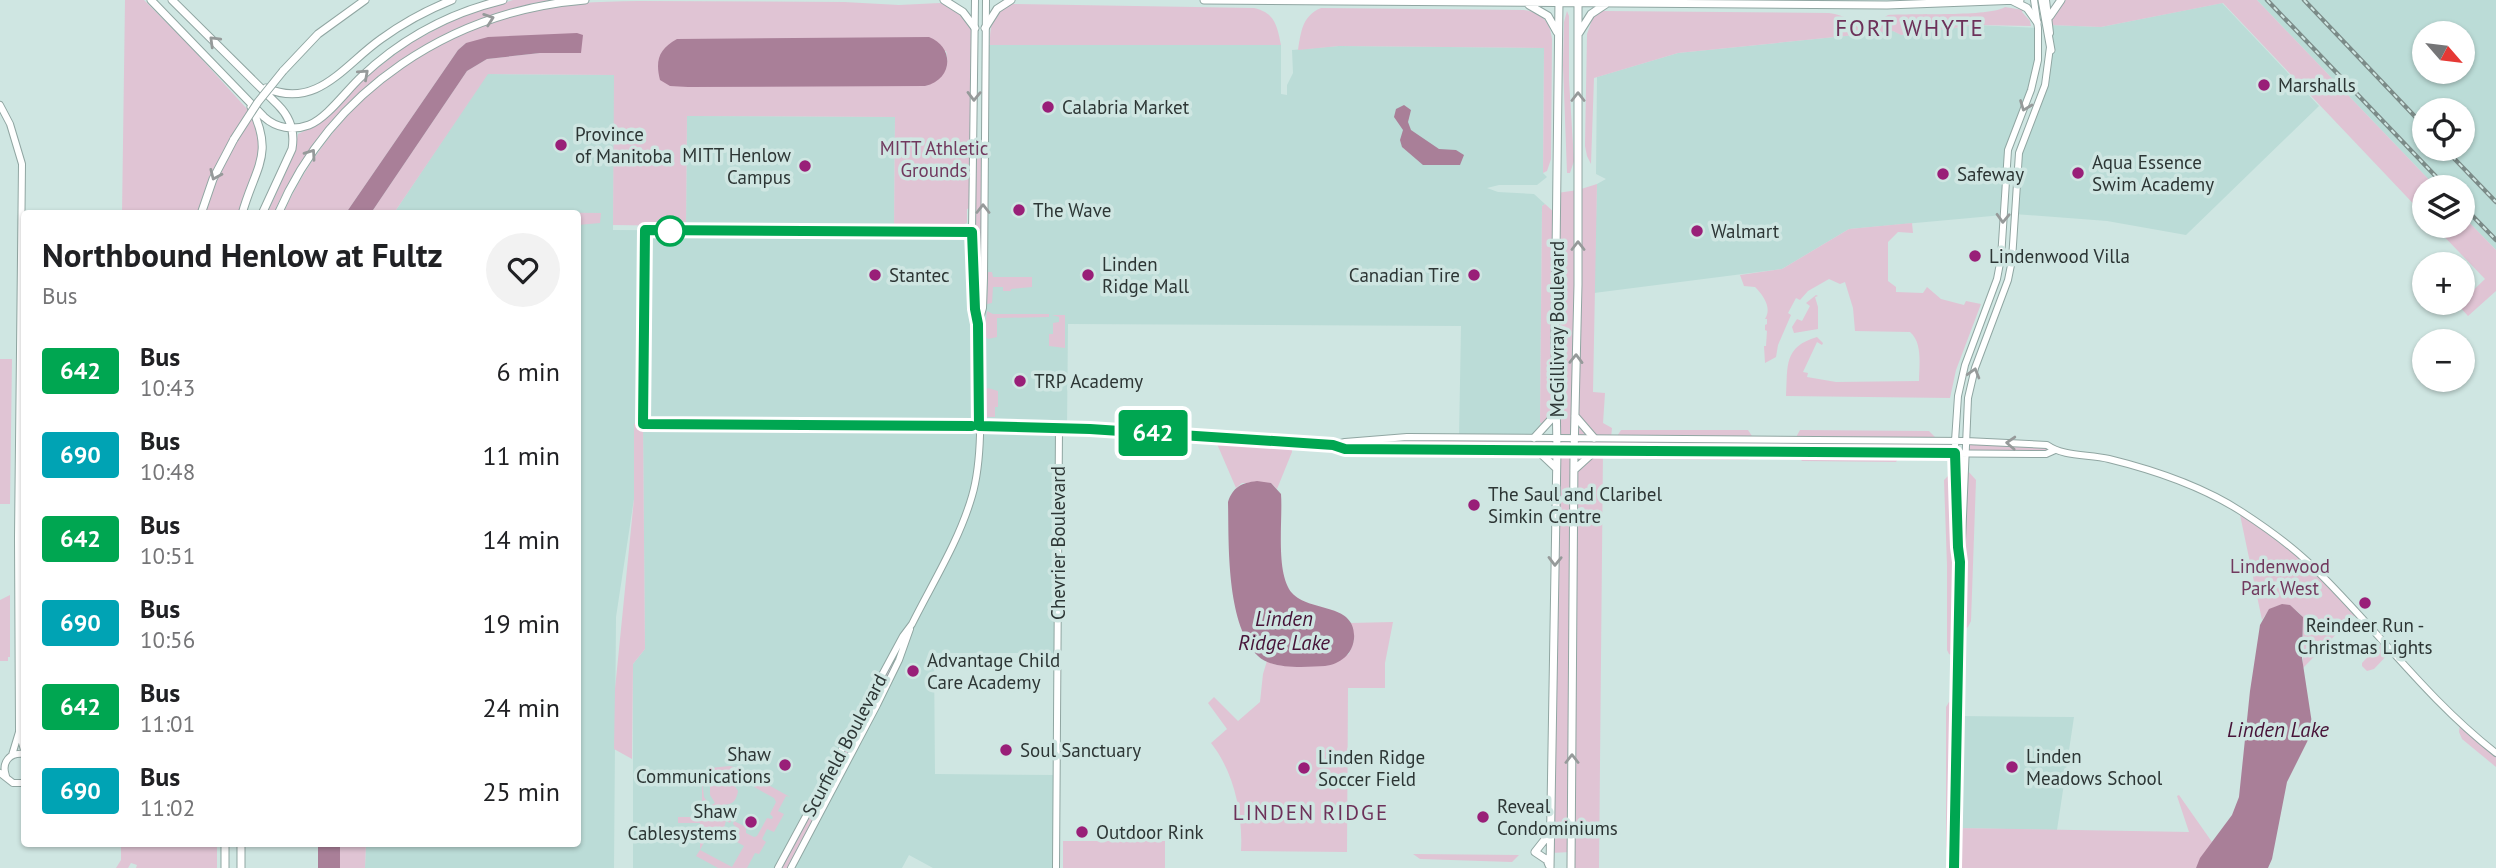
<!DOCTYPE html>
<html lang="en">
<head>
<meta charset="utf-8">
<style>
  :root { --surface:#fff; --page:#f2f2f2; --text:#202124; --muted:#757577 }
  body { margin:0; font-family:"PT Sans",sans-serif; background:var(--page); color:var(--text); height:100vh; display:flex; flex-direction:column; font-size:26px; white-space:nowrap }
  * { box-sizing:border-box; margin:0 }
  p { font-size:23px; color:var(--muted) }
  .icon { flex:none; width:38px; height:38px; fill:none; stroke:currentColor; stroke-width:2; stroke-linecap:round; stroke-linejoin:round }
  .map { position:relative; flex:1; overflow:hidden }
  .drawer { position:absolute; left:21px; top:210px; width:560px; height:637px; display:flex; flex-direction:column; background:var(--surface); border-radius:7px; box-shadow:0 2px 5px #0004 }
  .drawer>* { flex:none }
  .badge { padding:0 14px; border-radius:5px; font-size:24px; line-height:46px }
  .needle { width:46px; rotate:118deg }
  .tools { position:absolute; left:2412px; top:21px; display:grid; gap:14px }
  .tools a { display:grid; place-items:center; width:63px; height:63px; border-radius:50%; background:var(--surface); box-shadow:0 2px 5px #0004; font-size:35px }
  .map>.badge { position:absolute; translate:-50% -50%; box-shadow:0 0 0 4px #fff }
  .round { display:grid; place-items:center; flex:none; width:74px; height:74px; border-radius:37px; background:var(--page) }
  .head { display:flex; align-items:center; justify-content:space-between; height:119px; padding:0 21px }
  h1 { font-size:33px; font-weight:700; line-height:52px }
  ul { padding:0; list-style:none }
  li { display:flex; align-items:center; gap:21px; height:84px; padding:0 21px }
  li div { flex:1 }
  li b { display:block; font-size:26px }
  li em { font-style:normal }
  li .badge { min-width:77px; font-weight:700; text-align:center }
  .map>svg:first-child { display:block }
  .built { fill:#bbdcd7; fill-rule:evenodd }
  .green { fill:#e0c4d4; fill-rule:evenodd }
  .water { fill:#a97f98 }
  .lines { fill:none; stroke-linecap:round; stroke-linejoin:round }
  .secondary-casing { stroke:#90a6a2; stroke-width:8 }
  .primary-casing { stroke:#90a6a2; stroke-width:9 }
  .secondary { stroke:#fff; stroke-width:6 }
  .primary { stroke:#fff; stroke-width:7 }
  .rail-casing { stroke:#7b8b88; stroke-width:4.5 }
  .rail { stroke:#cfe6e2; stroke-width:2; stroke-dasharray:5; stroke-linecap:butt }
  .primary-bridge-casing { stroke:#90a6a2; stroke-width:9; stroke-linecap:butt }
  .primary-bridge { stroke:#fff; stroke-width:7 }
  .oneway { stroke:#969a9a }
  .line-casing { stroke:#fff; stroke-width:16 }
  .line { stroke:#00a651; stroke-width:10 }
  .poi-dot { fill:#991f78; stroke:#cfe6e2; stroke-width:2.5 }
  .stop-dot { fill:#fff; stroke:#00a651; stroke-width:3.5 }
  .labels { text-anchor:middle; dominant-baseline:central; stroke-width:7; stroke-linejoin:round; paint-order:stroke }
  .poi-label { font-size:19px; fill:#2d3635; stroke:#cfe6e2; text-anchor:start }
  .park-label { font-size:19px; fill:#71395e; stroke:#cfe6e2 }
  .street-label { font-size:19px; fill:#2d3635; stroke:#cfe6e2 }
  .water-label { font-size:21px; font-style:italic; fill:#471338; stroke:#cfe6e2 }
  .neighbourhood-label { font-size:21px; letter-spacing:2px; fill:#6d3159; stroke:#cfe6e2 }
  .quarter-label { font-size:23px; letter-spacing:2px; fill:#6d3159; stroke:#cfe6e2 }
</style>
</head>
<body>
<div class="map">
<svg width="2496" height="868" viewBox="0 0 2496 868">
  <rect width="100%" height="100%" fill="#cfe6e2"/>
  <path class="built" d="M 2257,0 L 2496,0 L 2496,250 L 2462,215 L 2462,187 L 2436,187 ZM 2424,33 L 2462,33 L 2462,72 L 2424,72 ZM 2462,110 L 2462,149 L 2424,149 L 2424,110 Z
    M 2222,3 L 2319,106 L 2186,235 L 2107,221 L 2014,214 L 2019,153 L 2045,85 L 2050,25 L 2101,27 Z
    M 1977,25 L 2038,28 L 2036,69 L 2008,150 L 2003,215 L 1849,229 L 1782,269 L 1594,293 L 1597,184 L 1606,179 L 1596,174 L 1597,77 L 1678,53 L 1865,34 L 1866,37 L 1867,33 L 1893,31 L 1902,35 Z
    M 985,45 L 1281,45 L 1281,94 L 1287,95 L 1287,85 L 1293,73 L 1292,50 L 1339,46 L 1544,48 L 1543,173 L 1547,177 L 1537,185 L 1499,185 L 1487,188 L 1498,192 L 1534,194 L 1545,204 L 1542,206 L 1540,422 L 1545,427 L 1534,438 L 1459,438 L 1461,326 L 1068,324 L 1067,428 L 1059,428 L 1057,653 L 934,653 L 935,774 L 1056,775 L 1056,868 L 933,868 L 909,855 L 902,868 L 633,868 L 633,664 L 645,649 L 643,425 L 635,424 L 634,499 L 616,617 L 614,868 L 365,868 L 366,844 L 578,844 L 578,214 L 394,213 L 487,74 L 615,75 L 613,230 L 972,232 L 978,322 Z
    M 687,116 L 895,117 L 894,227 L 686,226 Z
    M 1957,716 L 2074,717 L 2057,830 L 1956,828 Z"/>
  <path class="green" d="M 125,0 L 144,0 L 188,44 L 248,110 L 257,122 L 261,154 L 239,213 L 122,214 Z
    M 513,0 L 551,0 C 428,21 324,99 274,213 L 267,214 L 294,154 L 298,134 L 319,124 L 367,76 L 409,44 L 461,16 Z
    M 2061,0 L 2257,0 L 2436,187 L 2424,187 L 2424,215 L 2223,3 L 2101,27 L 2050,25 L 2050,16 Z
    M 638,1 L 844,2 L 899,5 L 940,3 L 950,4 L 974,25 L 974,141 L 984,141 L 984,278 L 978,324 L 971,208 L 967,209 L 967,223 L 956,227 L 894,227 L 895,117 L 687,116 L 686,226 L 613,225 L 614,75 L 488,74 L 394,213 L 371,213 L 467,71 L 487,59 L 540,53 L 580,53 L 466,43 L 458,50 L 346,213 L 283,214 C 330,112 412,42 520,13 C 558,2 599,2 638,1 ZM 677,39 L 946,51 C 951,71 940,77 925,86 L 670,86 Z
    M 1013,4 L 1254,8 C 1275,13 1277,25 1281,45 L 990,45 C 990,25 992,10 1013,4 Z
    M 2005,7 L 2023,10 L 2022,12 L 2030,21 L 2031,26 L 1977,25 L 1901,35 L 1893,31 L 1872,33 L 1878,21 L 1888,15 C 1912,13 1989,17 2005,7 Z
    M 1321,8 L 1524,10 C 1542,13 1550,21 1552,39 L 1551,159 L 1547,171 L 1543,173 L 1544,48 L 1339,46 L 1298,50 C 1301,32 1302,16 1321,8 Z
    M 1567,11 L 1569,16 L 1569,80 L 1574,161 L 1570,173 L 1567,173 L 1563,65 L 1564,22 Z
    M 1603,11 L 1829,13 C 1846,15 1853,22 1865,34 L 1678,53 L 1594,78 L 1591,164 L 1587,156 L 1585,146 L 1587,34 L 1593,17 Z
    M 1597,184 L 1593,392 L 1605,393 L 1603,423 L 1612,428 L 1611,438 L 1616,438 L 1621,430 L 1748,430 L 1754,439 L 1795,439 L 1800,430 L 1929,431 L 1939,441 L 1955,441 L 1955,452 L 1966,453 L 1966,441 L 2047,445 L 2055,450 L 2046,454 L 1966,453 L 1967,470 L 1976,480 L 1971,621 L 1968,627 L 1958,634 L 1957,658 L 1949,654 L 1947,650 L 1947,565 L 1944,480 L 1955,469 L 1955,453 L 1902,452 L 1896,462 L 1802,461 L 1794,451 L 1757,451 L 1748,460 L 1623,459 L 1615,450 L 1603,450 L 1599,868 L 1571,868 L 1571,852 L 1550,853 L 1557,450 L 1345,449 L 1339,443 L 1384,438 L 1557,438 L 1557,415 L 1545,427 L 1540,422 L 1542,206 L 1545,204 L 1556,214 L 1557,193 L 1578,190 Z
    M 500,212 L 601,213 L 600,223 L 578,225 L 578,214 L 499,213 Z
    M 2462,215 L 2496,250 L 2496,291 L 2468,316 L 2458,305 L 2485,279 L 2434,226 L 2462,226 Z
    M 1912,223 L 1913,233 L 1898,232 L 1888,242 L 1888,281 L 1896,287 L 1896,292 L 1923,293 L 1927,287 L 1941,299 L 1964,305 L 1966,301 L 1981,304 L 1956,370 L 1950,398 L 1786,396 C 1788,366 1783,347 1817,337 L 1823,343 L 1822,345 L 1817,342 L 1803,372 L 1808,373 L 1807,377 L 1836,382 L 1919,381 C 1919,366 1923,343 1910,332 L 1855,331 L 1853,308 L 1845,282 L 1840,284 L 1829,279 L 1808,291 L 1800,300 L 1796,298 L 1788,313 L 1791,315 L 1778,345 L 1776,357 L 1765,363 L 1764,346 L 1766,346 L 1767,331 L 1765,330 L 1765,325 L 1767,324 L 1767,319 L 1765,319 C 1772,308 1764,296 1755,287 L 1744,286 L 1740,275 L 1782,269 L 1849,229 Z
    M 988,272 L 992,272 L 993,277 L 1032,277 L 1032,287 L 1011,289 L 1011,291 L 1003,291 L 1003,287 L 993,287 L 992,303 L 987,304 Z
    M 1816,295 L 1818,296 L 1815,297 L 1818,307 L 1818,329 L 1794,333 L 1792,327 L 1797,319 L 1802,321 L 1810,306 L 1806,303 Z
    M 987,311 L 993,314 L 1049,314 L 1049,317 L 997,318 L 997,337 L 988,339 L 984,335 Z
    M 1052,315 L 1065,315 L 1065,348 L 1049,346 L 1049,334 L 1053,334 L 1053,323 L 1059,322 L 1059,317 Z
    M 0,359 L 12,359 L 10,504 L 0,504 Z
    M 988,388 L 998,391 L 998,407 L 995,407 L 995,417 L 984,417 L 983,414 L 983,392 Z
    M 634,424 L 643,424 L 645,649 L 633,664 L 632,759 L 614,749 L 615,689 L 634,499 Z
    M 1214,437 L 1292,442 L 1292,452 L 1277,489 L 1271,483 L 1242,483 L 1236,488 Z
    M 2239,510 L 2309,563 L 2356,614 L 2303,668 L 2303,617 C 2290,601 2273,601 2262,620 Z
    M 10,595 L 10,657 L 8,657 L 8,661 L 0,661 L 0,600 Z
    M 1393,622 L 1385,663 L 1385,688 L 1348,688 L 1347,852 L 1241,851 C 1243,814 1234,772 1211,743 L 1227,729 L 1208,703 L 1214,697 L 1238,721 L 1260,702 L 1263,674 L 1267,661 L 1277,665 L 1329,665 L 1349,654 L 1354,640 L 1350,623 Z
    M 903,636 L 906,642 L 791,868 L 778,868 Z
    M 2382,642 L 2391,651 L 2374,669 L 2367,671 L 2362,666 L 2362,663 Z
    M 1957,699 L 1956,828 L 2189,832 L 2177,796 L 2179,795 L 2212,842 L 2196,868 L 1954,868 L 1954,854 L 1947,850 L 1946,846 L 1946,707 L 1949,702 Z
    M 2460,723 L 2496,753 L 2496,767 L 2462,739 L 2459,732 Z
    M 730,766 L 738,768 L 790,797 L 786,796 L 778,811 L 784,814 L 774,832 L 767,829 L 762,839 L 766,842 L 759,854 L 755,853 L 747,868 L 718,868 L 696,856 L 700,850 L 700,823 L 678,823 L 678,817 L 694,817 L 694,808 L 702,807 L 702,779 L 704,797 L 710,806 L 715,803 L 710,795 L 710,768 ZM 741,775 L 755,781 L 754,787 L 774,798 L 776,802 L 770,814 L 773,817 L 772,819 L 767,818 L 757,836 L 754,837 L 746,833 L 746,827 L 734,821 L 733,824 L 736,827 L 728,837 L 744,846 L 732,867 L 700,850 L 711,829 L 722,834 L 726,821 L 730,823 L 732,819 L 719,813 L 720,805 C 731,805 736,803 738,791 L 732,782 L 738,781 Z
    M 1063,841 L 1165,841 L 1165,868 L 1063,868 Z
    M 121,844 L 217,844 L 217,868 L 136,868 L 137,865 L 131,863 L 128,868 L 116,868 L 121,860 Z
    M 340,844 L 366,844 L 365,868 L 340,868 Z
    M 1413,854 L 1519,855 L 1512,862 L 1420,859 Z"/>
  <path class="water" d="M 577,33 L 583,35 L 581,53 L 540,53 L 487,59 L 467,71 L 371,213 L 346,213 L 458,50 L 466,43 L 488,37 Z
    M 929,37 C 955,47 953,80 925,86 L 688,87 L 670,86 L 660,80 C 655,60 659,49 677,39 Z
    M 1404,105 L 1411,110 L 1408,122 L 1411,130 L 1439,149 L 1456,150 L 1464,155 L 1460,165 L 1423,165 L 1402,147 L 1400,140 L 1403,130 L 1394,117 L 1396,109 Z
    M 1257,481 L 1271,483 L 1281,494 C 1283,520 1275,573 1292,593 C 1310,613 1357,602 1354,639 C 1352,655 1340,664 1325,666 C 1307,667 1272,670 1258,656 C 1226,624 1229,545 1228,502 C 1233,487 1241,483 1257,481 Z
    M 2282,604 L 2290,605 L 2303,617 L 2302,658 L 2313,730 L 2287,782 L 2272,859 L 2268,868 L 2196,868 L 2200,858 L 2232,815 L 2239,797 L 2250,691 L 2260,625 L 2269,609 Z
    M 318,844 L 340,844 L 340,868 L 318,868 Z"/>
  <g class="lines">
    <g class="secondary-casing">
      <path id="secondary" d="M 2046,0 L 2050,33
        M 0,105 L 10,124 L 22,164 L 18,538 L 19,732 L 12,755
        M 979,322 L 983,308 L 984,278 L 986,0
        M 979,426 L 1067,428 L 1333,445 L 1345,449 L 2046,454 L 2055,450
        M 1333,445 L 1345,442 L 1407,437 L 1966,441 L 2047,445 C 2064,457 2089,454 2109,459 C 2154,470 2202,486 2242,512 C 2265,527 2289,544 2309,563 C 2374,625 2425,698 2496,753
        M 1959,556 L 1955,441 L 1958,396 L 1965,365 L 1997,279 L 2001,258 L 2008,150 L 2031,90 L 2038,60 L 2038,28 L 2034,0
        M 19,732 L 24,750
        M 0,773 L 13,783 L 24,783
        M 6,776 C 1,762 10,752 24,754
        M 778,868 L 903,636 L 912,624 C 933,582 959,541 972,496 C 986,448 978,375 978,324 L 975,309 L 972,232 L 975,0
        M 791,868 L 877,705 L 899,660 L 910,629
        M 1056,868 L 1059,428
        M 1954,868 L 1957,658 L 1968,398 L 1975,368 L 2008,280 L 2012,260 L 2019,153 L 2045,85 L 2050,47"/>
    </g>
    <g class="primary-casing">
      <path id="primary" d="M 151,0 L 264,117 C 276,128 293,131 309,125 C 327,118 346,91 361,77 C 401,39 449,13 503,0
        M 172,0 L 278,105 C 291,118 295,132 292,149 L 262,214
        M 944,0 L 963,12 L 975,28
        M 1204,0 L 1887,5 L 2020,0
        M 2042,0 L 2051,50
        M 2013,1 L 2027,8 L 2037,22
        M 1529,5 L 1548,16 L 1557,32
        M 2050,16 L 2061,0
        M 985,28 L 997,9 L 1011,0
        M 1579,33 L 1591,14 L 1606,4
        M 283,71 L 318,34 L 365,0
        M 266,88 C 317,110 344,65 381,39 C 403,23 427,10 452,0
        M 201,214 L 213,179 L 234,139
        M 242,214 C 255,167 275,155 251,107
        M 278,214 C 332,89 451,11 585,0
        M 1575,416 L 1594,438
        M 1534,438 L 1556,414
        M 1537,450 L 1556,468
        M 1574,470 L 1596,450
        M 1549,865 L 1547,860 L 1535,852 L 1550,833
        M 225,868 L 225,844
        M 241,868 L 241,844
        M 1550,868 L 1557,450 L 1555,340 L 1559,0
        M 1571,868 L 1574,455 L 1578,285 L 1578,0"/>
    </g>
    <use href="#secondary" class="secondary"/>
    <use href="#primary" class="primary"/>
    <g class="rail-casing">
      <path id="rail" d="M 2267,0 L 2446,187
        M 2304,0 L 2424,126
        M 2445,149 L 2496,202
        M 2462,205 L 2496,240"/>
    </g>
    <use href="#rail" class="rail"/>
    <g class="primary-bridge-casing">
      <path id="primary-bridge" d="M 234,139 L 258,102 L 283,71"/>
    </g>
    <use href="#primary-bridge" class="primary-bridge"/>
  </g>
  <defs><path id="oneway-chevron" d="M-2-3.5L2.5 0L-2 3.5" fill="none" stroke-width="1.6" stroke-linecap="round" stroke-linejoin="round" transform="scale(1.75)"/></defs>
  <g class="oneway">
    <use href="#oneway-chevron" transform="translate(489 19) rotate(-19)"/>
    <use href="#oneway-chevron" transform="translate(214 41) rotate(-136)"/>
    <use href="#oneway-chevron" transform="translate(364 74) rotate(-42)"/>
    <use href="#oneway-chevron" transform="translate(974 96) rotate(91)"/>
    <use href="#oneway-chevron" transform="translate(1578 97) rotate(-90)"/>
    <use href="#oneway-chevron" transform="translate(2025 106) rotate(111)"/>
    <use href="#oneway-chevron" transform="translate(311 154) rotate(-55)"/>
    <use href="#oneway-chevron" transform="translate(215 175) rotate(114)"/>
    <use href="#oneway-chevron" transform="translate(983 209) rotate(-90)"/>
    <use href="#oneway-chevron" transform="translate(2003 218) rotate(92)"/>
    <use href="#oneway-chevron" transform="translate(1578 246) rotate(-90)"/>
    <use href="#oneway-chevron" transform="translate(1576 359) rotate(-89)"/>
    <use href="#oneway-chevron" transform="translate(1974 373) rotate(-74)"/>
    <use href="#oneway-chevron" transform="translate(2011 443) rotate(-177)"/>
    <use href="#oneway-chevron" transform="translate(1555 561) rotate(91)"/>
    <use href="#oneway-chevron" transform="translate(1572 759) rotate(-90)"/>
  </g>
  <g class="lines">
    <g class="line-casing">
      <path id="line" d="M 972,426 L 643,424 L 645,230 L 972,232 L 975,309 L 978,324 L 979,426 L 1090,429 L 1333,445 L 1345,449 L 1955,453 L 1958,547 L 1960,562 L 1954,868"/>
    </g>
    <use href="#line" class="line"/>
  </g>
  <g class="poi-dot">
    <circle cx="2264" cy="85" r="7"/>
    <circle cx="1048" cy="107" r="7"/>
    <circle cx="561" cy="145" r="7"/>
    <circle cx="805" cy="166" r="7"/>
    <circle cx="2078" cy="173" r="7"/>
    <circle cx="1943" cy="174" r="7"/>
    <circle cx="1019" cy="210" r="7"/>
    <circle cx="1697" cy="231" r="7"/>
    <circle cx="1975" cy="256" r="7"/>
    <circle cx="875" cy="275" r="7"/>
    <circle cx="1088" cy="275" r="7"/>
    <circle cx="1474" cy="275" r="7"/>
    <circle cx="1020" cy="381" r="7"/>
    <circle cx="1474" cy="505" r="7"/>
    <circle cx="2365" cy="603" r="7"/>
    <circle cx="913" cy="671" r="7"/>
    <circle cx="1006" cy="750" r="7"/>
    <circle cx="785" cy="765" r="7"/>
    <circle cx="2012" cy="767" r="7"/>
    <circle cx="1304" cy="768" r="7"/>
    <circle cx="1483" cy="817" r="7"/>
    <circle cx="751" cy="822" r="7"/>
    <circle cx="1082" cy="832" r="7"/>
  </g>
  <circle class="stop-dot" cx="670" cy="231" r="14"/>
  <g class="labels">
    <g class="poi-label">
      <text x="2278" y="85">Marshalls</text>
      <text x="1062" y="107">Calabria Market</text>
      <text x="575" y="134">Province<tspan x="575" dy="22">of Manitoba</tspan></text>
      <text x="791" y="155" text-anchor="end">MITT Henlow<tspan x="791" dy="22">Campus</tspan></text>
      <text x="2092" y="162">Aqua Essence<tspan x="2092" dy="22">Swim Academy</tspan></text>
      <text x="1957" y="174">Safeway</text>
      <text x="1033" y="210">The Wave</text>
      <text x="1711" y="231">Walmart</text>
      <text x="1989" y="256">Lindenwood Villa</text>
      <text x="1102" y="264">Linden<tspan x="1102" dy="22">Ridge Mall</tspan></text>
      <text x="889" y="275">Stantec</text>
      <text x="1460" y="275" text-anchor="end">Canadian Tire</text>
      <text x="1034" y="381">TRP Academy</text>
      <text x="1488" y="494">The Saul and Claribel<tspan x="1488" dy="22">Simkin Centre</tspan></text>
      <text x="2365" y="625" text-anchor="middle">Reindeer Run -<tspan x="2365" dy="22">Christmas Lights</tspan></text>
      <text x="927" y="660">Advantage Child<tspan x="927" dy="22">Care Academy</tspan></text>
      <text x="1020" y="750">Soul Sanctuary</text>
      <text x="771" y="754" text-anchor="end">Shaw<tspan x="771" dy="22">Communications</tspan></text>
      <text x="2026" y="756">Linden<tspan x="2026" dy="22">Meadows School</tspan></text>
      <text x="1318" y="757">Linden Ridge<tspan x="1318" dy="22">Soccer Field</tspan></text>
      <text x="1497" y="806">Reveal<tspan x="1497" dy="22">Condominiums</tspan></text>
      <text x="737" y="811" text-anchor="end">Shaw<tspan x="737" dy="22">Cablesystems</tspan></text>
      <text x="1096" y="832">Outdoor Rink</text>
    </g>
    <g class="park-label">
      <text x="934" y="148">MITT Athletic<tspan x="934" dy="22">Grounds</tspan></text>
      <text x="2280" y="566">Lindenwood<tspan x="2280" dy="22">Park West</tspan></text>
    </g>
    <g class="street-label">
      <text transform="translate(1557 329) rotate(-90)">McGillivray Boulevard</text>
      <text transform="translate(1058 543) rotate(-90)">Chevrier Boulevard</text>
      <text transform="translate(844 745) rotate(-62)">Scurfield Boulevard</text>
    </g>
    <g class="water-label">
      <text x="1284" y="618">Linden<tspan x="1284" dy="24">Ridge Lake</tspan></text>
      <text x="2278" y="729">Linden Lake</text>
    </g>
    <g class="neighbourhood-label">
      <text x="1311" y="812">LINDEN RIDGE</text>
    </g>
    <g class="quarter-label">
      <text x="1910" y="27">FORT WHYTE</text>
    </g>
  </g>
</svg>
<div class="tools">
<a><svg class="needle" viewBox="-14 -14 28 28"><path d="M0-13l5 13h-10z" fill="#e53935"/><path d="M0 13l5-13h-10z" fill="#757577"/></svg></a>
<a><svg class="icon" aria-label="locate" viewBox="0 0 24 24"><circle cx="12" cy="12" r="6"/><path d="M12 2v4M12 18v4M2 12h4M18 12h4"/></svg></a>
<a><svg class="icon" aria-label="layers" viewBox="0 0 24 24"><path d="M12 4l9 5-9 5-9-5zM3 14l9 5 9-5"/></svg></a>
<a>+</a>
<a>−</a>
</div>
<b class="badge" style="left:1153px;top:433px;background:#00a651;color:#fff">642</b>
<section class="drawer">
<div class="head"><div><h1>Northbound Henlow at Fultz</h1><p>Bus</p></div><a class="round"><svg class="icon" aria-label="heart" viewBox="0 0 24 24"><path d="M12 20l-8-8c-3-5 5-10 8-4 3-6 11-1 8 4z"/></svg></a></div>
<ul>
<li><span class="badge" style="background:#00a651;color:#fff">642</span><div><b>Bus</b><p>10:43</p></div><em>6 min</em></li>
<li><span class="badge" style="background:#00a3b4;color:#fff">690</span><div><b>Bus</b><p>10:48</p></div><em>11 min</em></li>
<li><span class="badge" style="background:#00a651;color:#fff">642</span><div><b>Bus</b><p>10:51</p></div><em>14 min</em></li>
<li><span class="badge" style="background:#00a3b4;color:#fff">690</span><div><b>Bus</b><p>10:56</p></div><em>19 min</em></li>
<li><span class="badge" style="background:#00a651;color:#fff">642</span><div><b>Bus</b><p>11:01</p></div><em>24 min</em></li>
<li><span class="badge" style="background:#00a3b4;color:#fff">690</span><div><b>Bus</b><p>11:02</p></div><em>25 min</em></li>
</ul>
</section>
</div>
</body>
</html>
